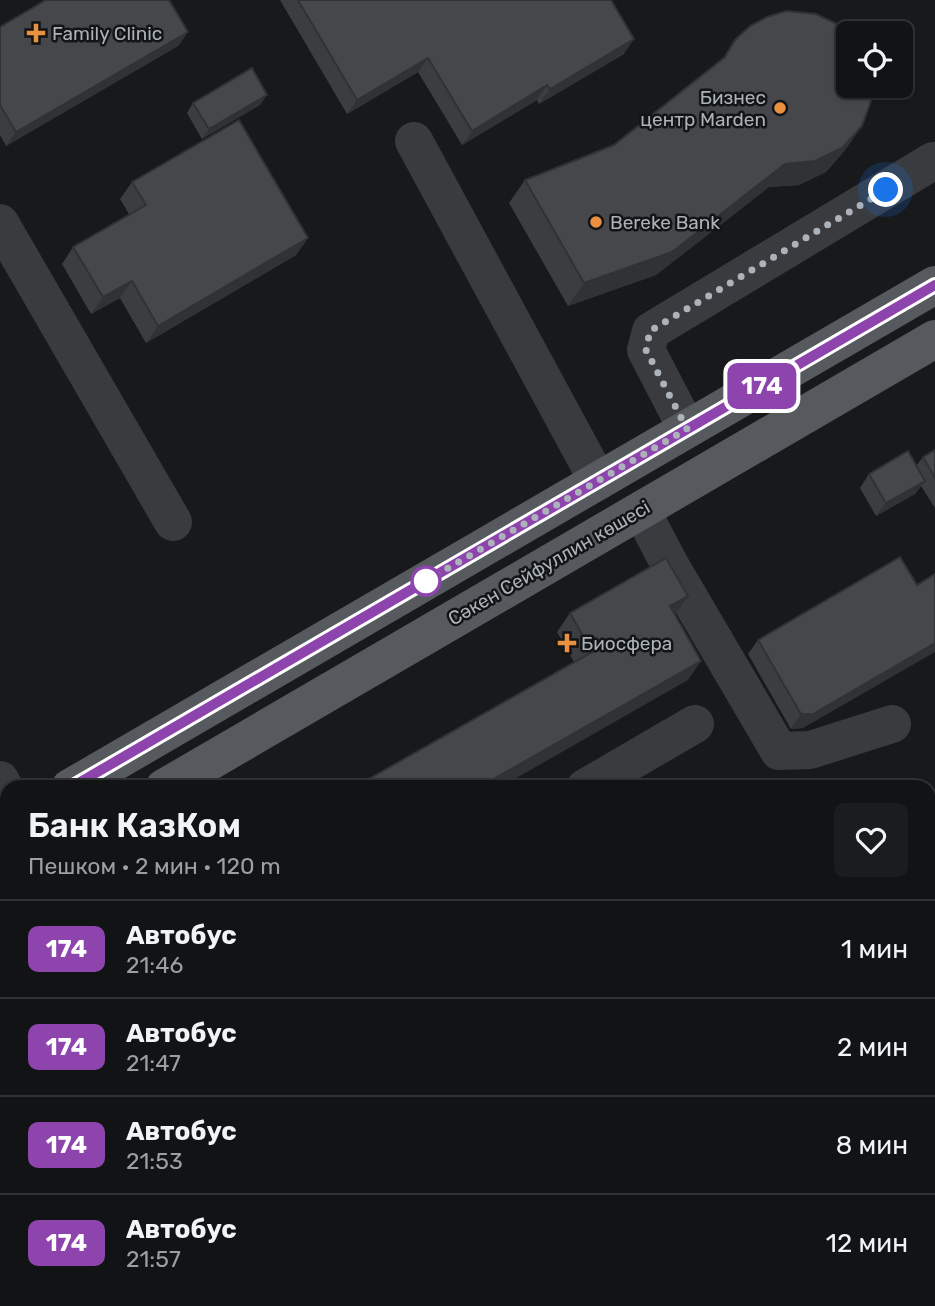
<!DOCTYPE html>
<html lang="ru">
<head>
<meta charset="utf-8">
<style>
  :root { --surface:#121314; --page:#1b1c1d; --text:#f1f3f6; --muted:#9c9ea0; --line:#313234 }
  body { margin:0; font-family:Rubik,sans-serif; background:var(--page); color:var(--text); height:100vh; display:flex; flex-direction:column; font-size:26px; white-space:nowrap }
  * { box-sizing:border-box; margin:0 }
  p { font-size:23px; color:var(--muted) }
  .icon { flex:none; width:38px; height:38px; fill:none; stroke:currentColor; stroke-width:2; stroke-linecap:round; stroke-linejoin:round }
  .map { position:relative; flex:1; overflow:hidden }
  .sheet { position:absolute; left:0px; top:780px; width:936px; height:527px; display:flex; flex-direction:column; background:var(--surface); border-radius:21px 21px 0 0; box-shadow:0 2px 5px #0004,0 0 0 2px var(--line) }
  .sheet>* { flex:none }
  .badge { padding:0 14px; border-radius:10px; font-size:24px; line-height:46px }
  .fabs { position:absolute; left:836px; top:21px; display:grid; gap:14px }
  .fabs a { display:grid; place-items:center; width:77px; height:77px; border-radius:10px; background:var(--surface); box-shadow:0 2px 5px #0004,0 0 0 2px var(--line); font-size:35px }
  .you { position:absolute; width:35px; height:35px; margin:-18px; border:5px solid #fff; border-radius:50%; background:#1a73e8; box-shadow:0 0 0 10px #1a73e833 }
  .map>.badge { position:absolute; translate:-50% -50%; box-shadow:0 0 0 4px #fff }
  .round { display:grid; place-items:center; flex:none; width:74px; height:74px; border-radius:10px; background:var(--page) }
  .overview { display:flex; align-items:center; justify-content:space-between; height:119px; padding:0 28px }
  h1 { font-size:33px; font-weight:600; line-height:52px }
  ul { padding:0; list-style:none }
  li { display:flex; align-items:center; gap:21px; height:98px; padding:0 28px; border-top:2px solid var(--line) }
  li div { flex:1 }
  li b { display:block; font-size:26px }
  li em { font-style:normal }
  li .badge { min-width:77px; font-weight:700; text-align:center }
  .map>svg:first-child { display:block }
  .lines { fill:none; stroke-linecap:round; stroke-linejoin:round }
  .minor { stroke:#393b3f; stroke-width:38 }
  .major { stroke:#56595e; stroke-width:38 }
  .wall { fill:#3b3d40 }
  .shaded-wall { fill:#303234 }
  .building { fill:#45474a; stroke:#303234; stroke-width:2 }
  .line-casing { stroke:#fff; stroke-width:16 }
  .line { stroke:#8e44ad; stroke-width:10 }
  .walk { stroke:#abb2b9; stroke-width:7; stroke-dasharray:0 12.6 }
  .poi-dot { fill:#ea9141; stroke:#131415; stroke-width:2.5 }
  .stop-dot { fill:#fff; stroke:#8e44ad; stroke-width:3.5 }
  .labels { text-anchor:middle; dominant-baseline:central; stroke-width:5; stroke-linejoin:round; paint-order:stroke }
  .poi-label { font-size:19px; fill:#abb2b9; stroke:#131415; text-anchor:start }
  .street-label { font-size:19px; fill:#abb2b9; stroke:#131415 }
</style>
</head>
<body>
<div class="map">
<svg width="935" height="1306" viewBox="0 0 935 1306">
  <rect width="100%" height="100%" fill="#18191a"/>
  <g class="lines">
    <path class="minor" d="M 414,141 L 598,481
      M 0,223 L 173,522
      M 687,429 L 646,350 L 651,331 L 933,161
      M 641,510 L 670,565 L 779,751 L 810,750 L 892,724
      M 0,780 L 7,792
      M 585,788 L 695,724
      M 300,1300 L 303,1306
      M 527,1300 L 531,1306
      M 826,1300 L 829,1306
      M 407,1306 L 417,1300"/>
    <path class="major" d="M 70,788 L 935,285
      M 164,788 L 935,339
      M 0,828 L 7,823
      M 0,883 L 7,879"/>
  </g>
  <path class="wall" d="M 280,0 L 611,0 L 624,54 L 539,104 L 537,100 L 462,145 L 418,72 L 347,114 Z
    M 0,27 L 188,32 L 178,46 L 6,146 L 0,135 Z
    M 735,40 L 846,149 L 826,172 L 799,185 L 769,187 L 656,275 L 568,306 L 509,203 L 525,180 L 614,145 L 721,61 Z
    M 193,103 L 260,105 L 202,139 L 187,113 Z
    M 132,182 L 308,238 L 296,255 L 146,343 L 120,298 L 91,314 L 62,264 L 73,247 L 129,214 L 120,199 Z
    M 935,450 L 935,508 L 921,486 L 915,494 L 876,516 L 860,488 L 869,474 L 916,466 L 923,457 Z
    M 900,557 L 803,728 L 791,729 L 748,654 L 758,640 Z
    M 688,596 L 675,615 L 688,680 L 574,662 L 557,632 L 570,613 Z
    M 929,796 L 935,801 L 935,1040 L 929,1030 Z
    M 50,1300 L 172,1300 L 174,1304 L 172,1306 L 53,1306 Z"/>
  <path class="shaded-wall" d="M 188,32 L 178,46 L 6,146 L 16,132 Z
    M 634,39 L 624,54 L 539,104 L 550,89 Z
    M 428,58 L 418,72 L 347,114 L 357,100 Z
    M 547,85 L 537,100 L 462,145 L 472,131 Z
    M 267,95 L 260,105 L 202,139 L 209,129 Z
    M 862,126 L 846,149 L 826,172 L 799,185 L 769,187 L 656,275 L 568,306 L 584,283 L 785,164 Z
    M 308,238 L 296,255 L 146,343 L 158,326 Z
    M 132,281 L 120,298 L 91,314 L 103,297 Z
    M 925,481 L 915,494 L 876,516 L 886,503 Z
    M 688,596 L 674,616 L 670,606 Z
    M 935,643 L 935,652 L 803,728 L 791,729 L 801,714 Z
    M 701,661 L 688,680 L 499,788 L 478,788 Z
    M 7,1137 L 7,1145 L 0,1149 L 0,1141 Z
    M 935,1227 L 935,1229 L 929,1237 L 929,1230 Z"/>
  <path class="building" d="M 46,0 L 169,0 L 188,32 L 16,132 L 0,105 L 0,27 Z
    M 298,0 L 611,0 L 634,39 L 550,89 L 547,85 L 472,131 L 428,58 L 357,100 Z
    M 786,11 L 816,14 L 843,27 L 849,33 L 849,86 L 872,86 L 872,98 L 862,126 L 842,148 L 815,161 L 785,164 L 672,252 L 584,283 L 525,180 L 614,145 L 725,57 L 735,40 L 750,26 L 767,17 Z
    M 252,68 L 267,95 L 209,129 L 193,103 Z
    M 239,120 L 308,238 L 158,326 L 132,281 L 103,297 L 73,247 L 146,205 L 132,182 Z
    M 935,450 L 935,478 L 923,457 Z
    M 908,451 L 925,481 L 886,503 L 869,474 Z
    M 900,557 L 917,585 L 935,574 L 935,643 L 813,714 L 801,714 L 758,640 Z
    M 666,558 L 688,596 L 670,606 L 701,661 L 478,788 L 353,788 L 592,652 L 570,613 Z
    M 932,795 L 935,801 L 935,1009 L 929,999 L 929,796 Z
    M 2,1019 L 7,1028 L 7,1137 L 0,1141 L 0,1021 Z
    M 929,1212 L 935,1222 L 935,1227 L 929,1230 Z
    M 72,1300 L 172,1300 L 174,1304 L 170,1306 L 75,1306 Z
    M 458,1300 L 489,1300 L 492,1306 L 447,1306 Z
    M 722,1300 L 772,1300 L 776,1306 L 712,1306 Z"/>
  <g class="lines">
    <g class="line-casing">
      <path id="line" d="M 70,788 L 935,285"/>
    </g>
    <use href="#line" class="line"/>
    <path class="walk" d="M 426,581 L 687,429 L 646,350 L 650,331 L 886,190"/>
  </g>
  <g class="poi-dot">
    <path d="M32.5 22.5h7v7h7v7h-7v7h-7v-7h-7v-7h7z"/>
    <circle cx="780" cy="108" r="7"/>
    <circle cx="596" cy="222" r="7"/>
    <path d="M563.5 632.5h7v7h7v7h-7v7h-7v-7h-7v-7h7z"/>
  </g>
  <circle class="stop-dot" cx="426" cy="581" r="14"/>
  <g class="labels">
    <g class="poi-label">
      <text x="52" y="33">Family Clinic</text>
      <text x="766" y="97" text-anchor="end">Бизнес<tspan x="766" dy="22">центр Marden</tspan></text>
      <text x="610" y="222">Bereke Bank</text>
      <text x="581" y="643">Биосфера</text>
    </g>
    <g class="street-label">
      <text transform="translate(549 563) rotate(-30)">Сәкен Сейфуллин көшесі</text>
    </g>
  </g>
</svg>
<div class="fabs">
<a><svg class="icon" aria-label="locate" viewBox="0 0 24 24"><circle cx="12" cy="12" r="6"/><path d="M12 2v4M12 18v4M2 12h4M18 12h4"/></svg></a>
</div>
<div class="you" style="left:886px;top:190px"></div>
<b class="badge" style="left:762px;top:386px;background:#8e44ad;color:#fff">174</b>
<section class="sheet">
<div class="overview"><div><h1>Банк КазКом</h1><p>Пешком · 2 мин · 120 m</p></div><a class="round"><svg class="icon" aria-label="heart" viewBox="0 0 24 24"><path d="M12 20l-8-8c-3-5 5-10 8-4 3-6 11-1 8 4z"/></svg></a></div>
<ul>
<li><span class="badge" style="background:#8e44ad;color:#fff">174</span><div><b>Автобус</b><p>21:46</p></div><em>1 мин</em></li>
<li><span class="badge" style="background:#8e44ad;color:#fff">174</span><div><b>Автобус</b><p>21:47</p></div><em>2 мин</em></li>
<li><span class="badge" style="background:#8e44ad;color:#fff">174</span><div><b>Автобус</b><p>21:53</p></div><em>8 мин</em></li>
<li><span class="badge" style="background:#8e44ad;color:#fff">174</span><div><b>Автобус</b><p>21:57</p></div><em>12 мин</em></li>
</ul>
</section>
</div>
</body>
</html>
